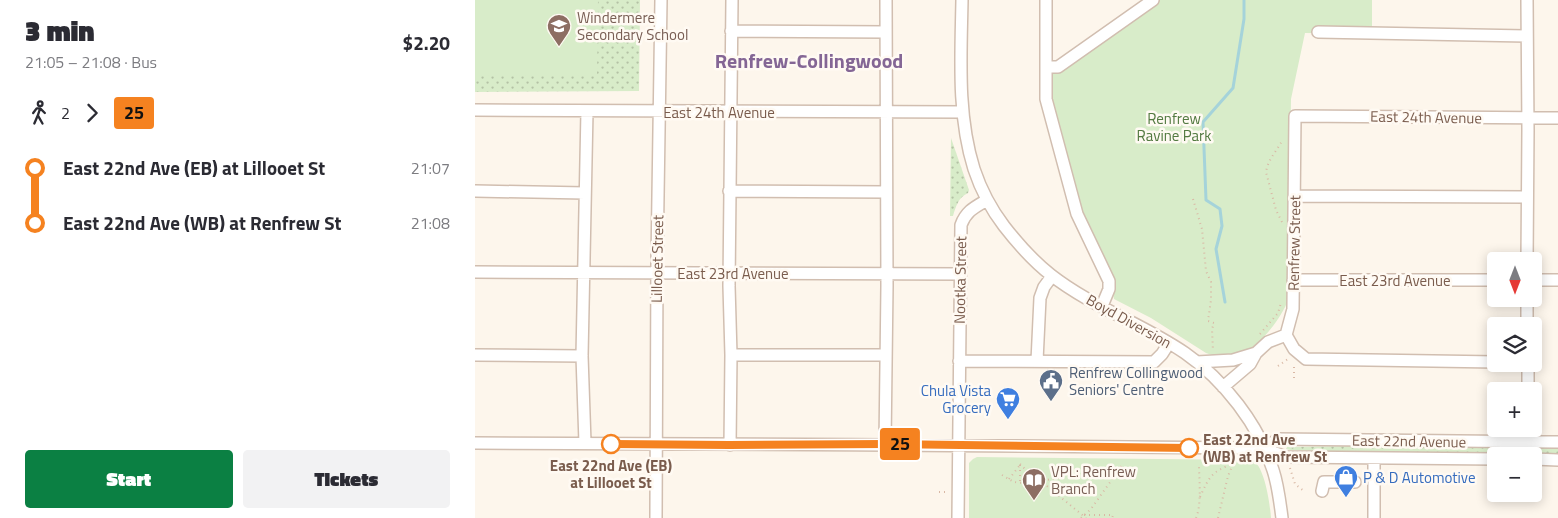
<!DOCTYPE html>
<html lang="en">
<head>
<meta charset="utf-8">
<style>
  :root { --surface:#fff; --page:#f2f2f3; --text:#2b2b33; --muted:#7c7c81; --accent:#0b8043 }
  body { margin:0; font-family:"Titillium Web",sans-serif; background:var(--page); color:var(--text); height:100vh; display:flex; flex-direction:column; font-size:19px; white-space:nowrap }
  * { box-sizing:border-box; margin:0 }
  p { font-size:16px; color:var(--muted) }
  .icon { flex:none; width:28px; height:28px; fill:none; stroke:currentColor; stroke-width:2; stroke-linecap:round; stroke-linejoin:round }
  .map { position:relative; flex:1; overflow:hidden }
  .details { display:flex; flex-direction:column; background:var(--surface); width:475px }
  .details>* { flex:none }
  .badge { padding:0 10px; border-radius:4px; font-size:18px; line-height:32px }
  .needle { width:32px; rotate:180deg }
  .buttons { position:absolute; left:1012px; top:252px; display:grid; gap:10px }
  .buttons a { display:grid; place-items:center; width:55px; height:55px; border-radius:5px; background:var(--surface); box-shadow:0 2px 12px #0003; font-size:25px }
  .map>.badge { position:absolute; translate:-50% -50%; box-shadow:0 0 0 2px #fff }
  .legs { display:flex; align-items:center; gap:8px; height:55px; padding:0 25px; font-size:16px }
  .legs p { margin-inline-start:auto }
  .overview { display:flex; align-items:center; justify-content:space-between; height:85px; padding:0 25px }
  h1 { font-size:28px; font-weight:800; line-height:38px }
  .primary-button { display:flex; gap:10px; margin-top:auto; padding:10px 25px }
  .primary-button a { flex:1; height:58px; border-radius:5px; background:var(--accent); color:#fff; font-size:20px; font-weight:800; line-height:58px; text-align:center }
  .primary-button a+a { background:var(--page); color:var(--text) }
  ul { padding:0 25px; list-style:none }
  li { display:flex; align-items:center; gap:18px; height:55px; font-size:19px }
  li i { display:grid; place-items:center; width:8px; height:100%; margin:0 6px; background:currentColor }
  li i::after { content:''; width:12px; height:12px; margin:-6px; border:4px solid; border-radius:50%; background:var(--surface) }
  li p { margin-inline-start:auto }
  li:first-child i { background:linear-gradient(#0000 50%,currentColor 0) }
  li:last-child i { background:linear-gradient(currentColor 50%,#0000 0) }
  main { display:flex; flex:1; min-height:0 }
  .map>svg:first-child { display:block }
  .grass { fill:url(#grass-dots) }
  .park { fill:#d8ecc9 }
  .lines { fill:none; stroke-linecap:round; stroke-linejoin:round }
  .stream { stroke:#a5d3da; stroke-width:3 }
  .minor-casing { stroke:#d1beb0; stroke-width:14 }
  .path { stroke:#d9b8a5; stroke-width:2; stroke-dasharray:1 4; stroke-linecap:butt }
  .minor { stroke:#fff; stroke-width:11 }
  .line-1-casing { stroke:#fff; stroke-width:11 }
  .line-1 { stroke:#f58220; stroke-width:8 }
  .stop-1-dot { fill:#fff; stroke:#f58220; stroke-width:2.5 }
  .labels { text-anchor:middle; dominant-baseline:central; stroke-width:5; stroke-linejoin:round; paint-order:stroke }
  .education-label { font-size:15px; fill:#785e54; stroke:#fffaf3; text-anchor:start }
  .street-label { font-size:15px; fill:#7a5c4d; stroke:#fffaf3 }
  .park-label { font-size:15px; fill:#537a41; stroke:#fffaf3 }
  .service-label { font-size:15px; fill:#4e5e75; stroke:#fffaf3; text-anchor:start }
  .shop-label { font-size:15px; fill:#366cbe; stroke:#fffaf3; text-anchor:end }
  .stop-label { font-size:15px; font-weight:bold; fill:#7a5c4d; stroke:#fffaf3; text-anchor:start }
  .district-label { font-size:20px; font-weight:bold; fill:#846695; stroke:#fffaf3 }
</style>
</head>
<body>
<main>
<section class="details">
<div class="overview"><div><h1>3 min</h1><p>21:05 – 21:08 · Bus</p></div><b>$2.20</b></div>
<div class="legs"><svg class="icon" aria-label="walk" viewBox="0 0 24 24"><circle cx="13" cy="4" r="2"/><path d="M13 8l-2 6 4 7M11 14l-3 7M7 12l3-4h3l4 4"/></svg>2<svg class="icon" aria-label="forward" viewBox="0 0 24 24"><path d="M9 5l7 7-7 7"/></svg><b class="badge" style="background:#f58220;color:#111">25</b></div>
<ul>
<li><i style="color:#f58220"></i><b>East 22nd Ave (EB) at Lillooet St</b><p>21:07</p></li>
<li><i style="color:#f58220"></i><b>East 22nd Ave (WB) at Renfrew St</b><p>21:08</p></li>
</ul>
<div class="primary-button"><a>Start</a><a>Tickets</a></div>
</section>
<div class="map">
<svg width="1083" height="518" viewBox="0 0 1083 518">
  <defs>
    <pattern id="grass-dots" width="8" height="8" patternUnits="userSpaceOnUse" patternTransform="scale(1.25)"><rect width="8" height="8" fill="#d8ecc9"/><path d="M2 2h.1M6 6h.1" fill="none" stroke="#b4c2a5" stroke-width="1.8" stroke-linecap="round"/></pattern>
  </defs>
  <rect width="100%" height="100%" fill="#fdf6ec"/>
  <path class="grass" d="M 0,0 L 165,0 L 164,91 L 0,92 Z
    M 476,138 L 494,190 L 493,193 C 483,198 481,206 478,216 L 475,216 Z
    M 885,446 L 1083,448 L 1083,455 L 869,452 L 816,450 L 811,449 L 812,447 Z"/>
  <path class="park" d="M 0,0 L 123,0 L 122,76 L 0,75 Z
    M 678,0 L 897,0 L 897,34 L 830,33 L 816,99 L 813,300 C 807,318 781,351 763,355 C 753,358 740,357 731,353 L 676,318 L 639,299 L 635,276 L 602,214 L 571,99 L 571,67 L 583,67 Z
    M 502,457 L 778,460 C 790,468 795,504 796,518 L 494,518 L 494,463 L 498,459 Z"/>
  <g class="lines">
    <path class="stream" d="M 750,302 L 741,249 L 747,226 L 745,209 L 731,200 L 728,122 L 758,88 L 769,19 L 769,0"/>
    <g class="minor-casing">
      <path id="minor" d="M 487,0 C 486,57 482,115 499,169 C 506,190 516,209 529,226 C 543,244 558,261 576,275 C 617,307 668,324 710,353 C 749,380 784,425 798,470 C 803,485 805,502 807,518
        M 571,0 L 571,99 L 602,214 L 634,281 L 634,289 L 627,306
        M 256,31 L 411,32
        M 843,32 L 1052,36
        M 571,67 L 583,67 L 678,0
        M 0,110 L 488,112
        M 0,191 L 110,193
        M 254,191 L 411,192
        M 819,196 L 1052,197
        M 1052,261 L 1053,130 L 1052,0
        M 0,272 L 485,274
        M 818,280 L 1021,280
        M 1059,280 L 1083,280
        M 1052,299 L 1052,326
        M 811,335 L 819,349 L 831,359 L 1021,362
        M 0,355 L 107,356
        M 256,355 L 411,355
        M 484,361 L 679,362 L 687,354 L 694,343
        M 562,361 L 565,298 L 569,287 L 577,276
        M 722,362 L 758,360 L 781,353
        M 748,387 L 775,364 L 781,353 L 793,342 L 811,335 L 818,309 L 820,116 L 1083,118
        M 1053,391 L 1053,364
        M 1053,429 L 1053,442
        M 0,443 C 256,443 511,446 767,448 L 789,449 L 812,457 L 1021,459
        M 110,443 L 107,356 L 112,111
        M 410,444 L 412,286 L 411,0
        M 255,445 L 256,355 L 254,286 L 257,0
        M 789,449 L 803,439 L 1083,442
        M 899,458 L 899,518
        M 1059,459 L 1083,460
        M 847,491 L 849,482 L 880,482
        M 181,518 L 182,261 L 186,0
        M 483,518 L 486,225 C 491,211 500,207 512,200"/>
    </g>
    <path class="path" d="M 718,199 L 727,229 L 731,271 L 736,282 L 736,300 L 733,321 L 739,323 L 737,329 L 738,351
      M 807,222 L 801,210 L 791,172 C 793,159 802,151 808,139
      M 785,334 L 803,313 L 806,303
      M 803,366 L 813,359
      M 819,378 L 819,363
      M 545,464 L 552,471 L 556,473 L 611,518
      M 545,465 L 545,483
      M 815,468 L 820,484 L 830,492
      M 552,471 L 554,481 L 557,487 L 565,481 L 647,468
      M 527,475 L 539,482 L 548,483
      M 534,479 L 545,465
      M 464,492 L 472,492
      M 725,497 C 734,477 737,471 758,464
      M 609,515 L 638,515 L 637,518
      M 606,518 L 616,509 L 648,464
      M 721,518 C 727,504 724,479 724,464
      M 743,518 L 753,476 L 758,464"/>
    <use href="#minor" class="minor"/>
  </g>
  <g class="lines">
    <g class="line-1-casing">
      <path id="line-1" d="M 136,444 L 254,445 L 410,444 L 714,448"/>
    </g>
    <use href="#line-1" class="line-1"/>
  </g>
  <defs>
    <g id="school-pin" transform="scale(1.25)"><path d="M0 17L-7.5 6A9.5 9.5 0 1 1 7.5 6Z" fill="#8d6e63" stroke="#fffaf3"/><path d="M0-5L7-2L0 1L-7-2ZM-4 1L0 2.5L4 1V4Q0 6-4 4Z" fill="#fff"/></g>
    <g id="civic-pin" transform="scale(1.25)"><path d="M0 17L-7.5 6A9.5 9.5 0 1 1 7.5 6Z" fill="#5c6f8a" stroke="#fffaf3"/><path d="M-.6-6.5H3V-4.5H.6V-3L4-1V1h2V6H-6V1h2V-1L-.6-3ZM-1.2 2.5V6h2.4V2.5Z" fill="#fff"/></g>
    <g id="supermarket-pin" transform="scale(1.25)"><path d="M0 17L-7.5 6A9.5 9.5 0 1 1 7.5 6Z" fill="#3f7fe0" stroke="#fffaf3"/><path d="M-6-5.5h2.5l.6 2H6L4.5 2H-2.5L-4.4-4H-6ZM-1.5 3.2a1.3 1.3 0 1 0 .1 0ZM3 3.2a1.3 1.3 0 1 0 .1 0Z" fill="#fff"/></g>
    <g id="shop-pin" transform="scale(1.25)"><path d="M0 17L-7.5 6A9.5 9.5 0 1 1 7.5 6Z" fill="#3f7fe0" stroke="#fffaf3"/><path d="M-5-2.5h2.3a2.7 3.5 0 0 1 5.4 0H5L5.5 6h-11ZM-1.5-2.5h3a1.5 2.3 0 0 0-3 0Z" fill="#fff"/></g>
    <g id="library-pin" transform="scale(1.25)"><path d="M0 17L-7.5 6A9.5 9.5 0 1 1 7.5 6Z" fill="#8d6e63" stroke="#fffaf3"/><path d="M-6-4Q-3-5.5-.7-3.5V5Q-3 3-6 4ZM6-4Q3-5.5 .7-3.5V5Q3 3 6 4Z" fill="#fff"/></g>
  </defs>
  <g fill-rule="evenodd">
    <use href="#school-pin" x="84" y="26"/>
    <use href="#civic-pin" x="576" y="381"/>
    <use href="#supermarket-pin" x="533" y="399"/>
    <use href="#shop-pin" x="871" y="477"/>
    <use href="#library-pin" x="559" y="480"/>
  </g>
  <g class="stop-1-dot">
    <circle cx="136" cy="444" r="9"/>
    <circle cx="714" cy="448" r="9"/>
  </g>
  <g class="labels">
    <g class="education-label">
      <text x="102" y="17">Windermere<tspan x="102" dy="17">Secondary School</tspan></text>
      <text x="576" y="471">VPL: Renfrew<tspan x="576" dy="17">Branch</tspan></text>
    </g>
    <g class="street-label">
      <text x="244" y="112">East 24th Avenue</text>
      <text transform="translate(951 117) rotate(1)">East 24th Avenue</text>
      <text transform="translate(819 243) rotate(-89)">Renfrew Street</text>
      <text transform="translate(182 259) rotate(-89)">Lillooet Street</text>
      <text x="258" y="273">East 23rd Avenue</text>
      <text transform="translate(485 280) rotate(-89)">Nootka Street</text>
      <text x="920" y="280">East 23rd Avenue</text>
      <text transform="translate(654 321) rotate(29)">Boyd Diversion</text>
      <text transform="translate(934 441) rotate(1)">East 22nd Avenue</text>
    </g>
    <g class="park-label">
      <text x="699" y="118">Renfrew<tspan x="699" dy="17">Ravine Park</tspan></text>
    </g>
    <g class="service-label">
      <text x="594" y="372">Renfrew Collingwood<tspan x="594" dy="17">Seniors' Centre</tspan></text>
    </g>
    <g class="shop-label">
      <text x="516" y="390">Chula Vista<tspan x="516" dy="17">Grocery</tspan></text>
      <text x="888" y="477" text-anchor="start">P &amp; D Automotive</text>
    </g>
    <g class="stop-label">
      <text x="728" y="439">East 22nd Ave<tspan x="728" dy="17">(WB) at Renfrew St</tspan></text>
      <text x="136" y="465" text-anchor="middle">East 22nd Ave (EB)<tspan x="136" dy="17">at Lillooet St</tspan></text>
    </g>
    <g class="district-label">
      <text x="334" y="60">Renfrew-Collingwood</text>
    </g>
  </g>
</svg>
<div class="buttons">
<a><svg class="needle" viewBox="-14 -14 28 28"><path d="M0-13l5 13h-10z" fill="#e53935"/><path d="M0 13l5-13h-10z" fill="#7c7c81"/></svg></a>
<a><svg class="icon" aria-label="layers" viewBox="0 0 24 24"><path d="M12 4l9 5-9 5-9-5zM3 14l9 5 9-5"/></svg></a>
<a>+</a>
<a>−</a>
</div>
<b class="badge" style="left:425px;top:444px;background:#f58220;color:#111">25</b>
</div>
</main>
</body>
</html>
